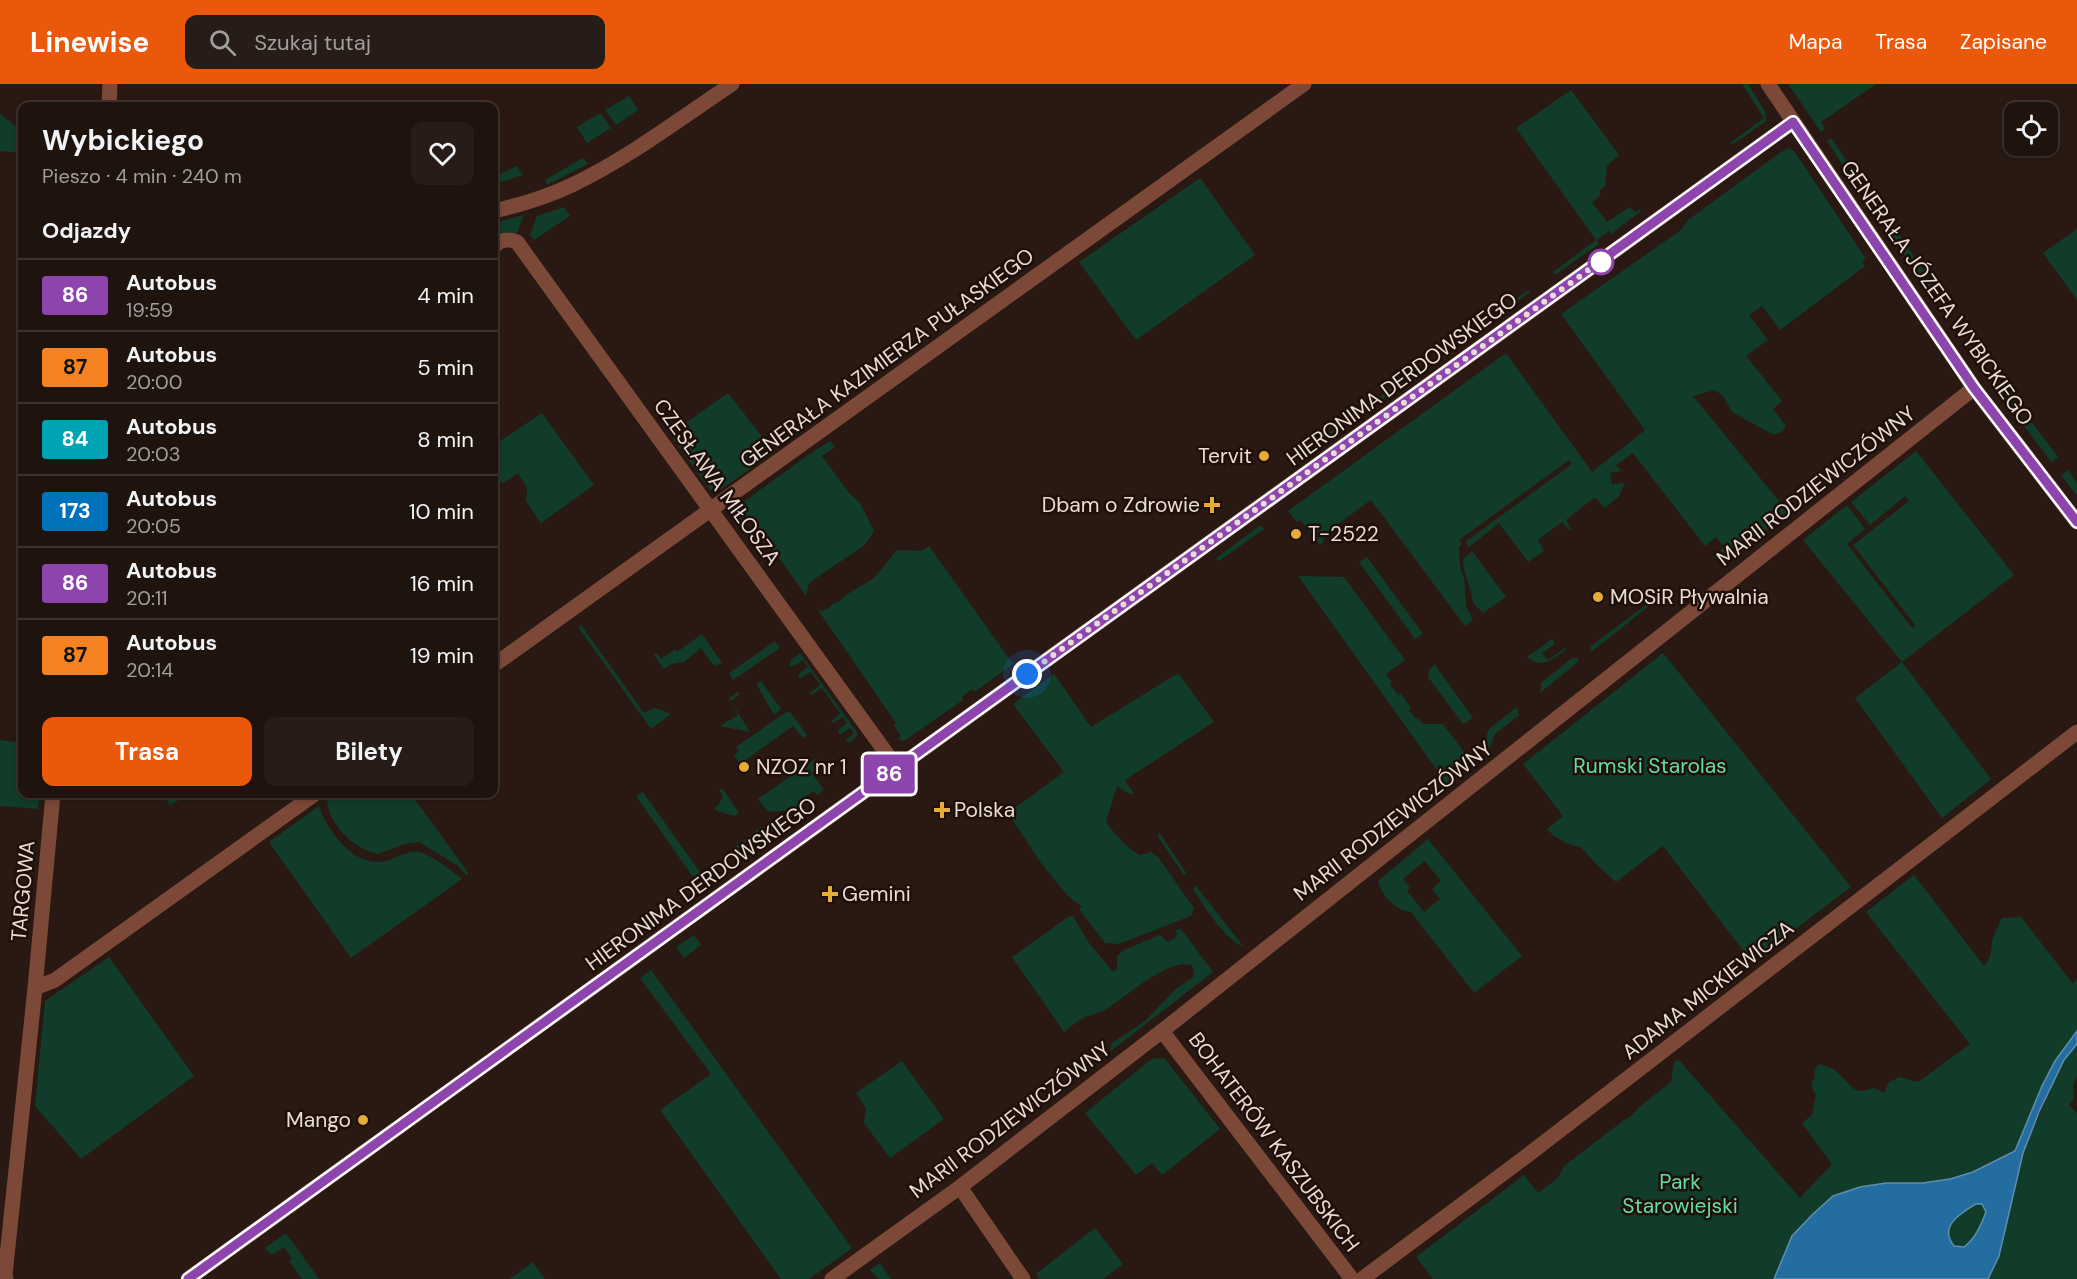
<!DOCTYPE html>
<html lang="pl">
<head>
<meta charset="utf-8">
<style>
  :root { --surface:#1f130e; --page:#271c17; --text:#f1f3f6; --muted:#a19e9e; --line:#3c322e; --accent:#ea580c }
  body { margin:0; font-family:"DM Sans",sans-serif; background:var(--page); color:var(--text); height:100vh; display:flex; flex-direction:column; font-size:22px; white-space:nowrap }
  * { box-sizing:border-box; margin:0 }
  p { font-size:20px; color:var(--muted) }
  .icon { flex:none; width:33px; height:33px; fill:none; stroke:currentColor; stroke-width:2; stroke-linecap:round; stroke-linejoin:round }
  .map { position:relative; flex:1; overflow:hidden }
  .details { position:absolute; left:18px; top:18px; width:480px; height:696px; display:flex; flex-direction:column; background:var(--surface); border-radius:12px; box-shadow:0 3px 9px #0003,0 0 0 2px var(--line) }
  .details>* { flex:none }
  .badge { padding:0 12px; border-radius:4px; font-size:21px; line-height:39px }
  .controls { position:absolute; left:2004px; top:18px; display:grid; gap:12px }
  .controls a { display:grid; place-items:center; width:54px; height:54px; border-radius:12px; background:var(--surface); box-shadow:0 3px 9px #0003,0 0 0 2px var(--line); font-size:30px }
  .you { position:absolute; width:30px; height:30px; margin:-15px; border:4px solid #fff; border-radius:50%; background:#1a73e8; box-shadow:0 0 0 9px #1a73e833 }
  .map>.badge { position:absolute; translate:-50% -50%; box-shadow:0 0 0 3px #fff }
  h2 { padding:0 24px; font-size:22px; line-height:54px }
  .round { display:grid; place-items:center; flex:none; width:63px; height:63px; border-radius:12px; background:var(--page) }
  .head { display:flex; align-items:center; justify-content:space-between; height:102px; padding:0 24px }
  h1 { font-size:28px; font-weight:700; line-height:45px }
  .button { display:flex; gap:12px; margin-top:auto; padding:12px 24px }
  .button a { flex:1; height:69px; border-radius:12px; background:var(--accent); color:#fff; font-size:24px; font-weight:700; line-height:69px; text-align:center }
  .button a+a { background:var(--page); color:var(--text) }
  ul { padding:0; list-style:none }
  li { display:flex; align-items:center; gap:18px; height:72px; padding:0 24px; border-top:2px solid var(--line) }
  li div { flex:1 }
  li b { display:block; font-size:22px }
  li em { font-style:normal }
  li .badge { min-width:66px; font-weight:700; text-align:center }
  header { display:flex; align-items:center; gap:36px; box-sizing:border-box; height:84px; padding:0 30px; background:var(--accent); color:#fff }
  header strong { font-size:28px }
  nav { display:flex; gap:33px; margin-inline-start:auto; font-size:21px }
  .search { width:420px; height:54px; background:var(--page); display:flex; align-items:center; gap:15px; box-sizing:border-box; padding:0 21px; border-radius:12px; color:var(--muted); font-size:22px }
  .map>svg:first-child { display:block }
  .green { fill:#113c2a; fill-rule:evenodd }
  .water { fill:#246da0; stroke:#5f8eb0; stroke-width:1.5; fill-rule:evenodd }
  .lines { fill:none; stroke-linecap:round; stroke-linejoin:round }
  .minor { stroke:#7c4939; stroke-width:15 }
  .line-casing { stroke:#fff; stroke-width:14 }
  .line { stroke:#8e44ad; stroke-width:9 }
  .walk { stroke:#e8dcd7; stroke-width:6; stroke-dasharray:0 10.8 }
  .stop-dot { fill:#fff; stroke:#8e44ad; stroke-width:3 }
  .poi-dot { fill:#e7ac37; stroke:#1f0f09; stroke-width:2 }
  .labels { text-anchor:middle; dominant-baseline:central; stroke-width:5; stroke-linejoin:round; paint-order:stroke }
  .street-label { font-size:21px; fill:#e8dcd7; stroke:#1f0f09 }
  .poi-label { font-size:21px; fill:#e8dcd7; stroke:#1f0f09; text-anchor:start }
  .park-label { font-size:21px; fill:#61dea8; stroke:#1f0f09 }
</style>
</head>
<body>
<header>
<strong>Linewise</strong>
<div class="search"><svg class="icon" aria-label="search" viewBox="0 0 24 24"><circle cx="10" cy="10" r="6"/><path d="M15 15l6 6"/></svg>Szukaj tutaj</div>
<nav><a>Mapa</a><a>Trasa</a><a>Zapisane</a></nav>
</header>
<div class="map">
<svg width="2077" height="1195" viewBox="0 0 2077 1195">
  <rect width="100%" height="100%" fill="#291912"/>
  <path class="green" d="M 1742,0 L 1748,0 L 1765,27 L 1766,37 L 1734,60 L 1730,59 L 1764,34 Z
    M 1788,0 L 1876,0 L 1821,38 L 1825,45 L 1821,48 Z
    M 1571,6 L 1619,71 L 1607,82 L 1605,102 L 1599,107 L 1601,111 L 1592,118 L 1607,138 L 1630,123 L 1635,128 L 1640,125 L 1641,127 L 1611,150 L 1609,147 L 1597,156 L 1599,160 L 1555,191 L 1553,188 L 1596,156 L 1516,44 Z
    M 629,12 L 638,26 L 616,41 L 605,26 Z
    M 600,29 L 611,44 L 587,59 L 577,43 Z
    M 0,30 L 22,47 L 22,69 L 0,67 Z
    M 1831,54 L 1860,96 L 1855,100 L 1827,57 Z
    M 1789,64 L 1794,67 L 1866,175 L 1862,178 L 1865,182 L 1780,246 L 1762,222 L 1749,231 L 1768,256 L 1746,272 L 1782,317 L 1773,325 L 1786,342 L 1783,347 L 1774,351 L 1732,328 L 1723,312 L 1715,306 L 1693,312 L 1788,428 L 1735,471 L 1715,474 L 1713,472 L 1724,463 L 1716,453 L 1705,462 L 1633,369 L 1616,381 L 1621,387 L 1610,389 L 1612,400 L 1625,399 L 1619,412 L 1605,424 L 1595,413 L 1566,436 L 1571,445 L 1569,446 L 1562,438 L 1538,456 L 1544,467 L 1528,478 L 1499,439 L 1469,463 L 1465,458 L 1572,380 L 1569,376 L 1459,456 L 1462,460 L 1459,463 L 1460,483 L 1464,493 L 1466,522 L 1473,536 L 1465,542 L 1371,416 L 1331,445 L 1320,462 L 1301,436 L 1297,438 L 1288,427 L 1506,269 L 1592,388 L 1645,346 L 1561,230 L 1681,146 L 1688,136 L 1781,68 Z
    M 583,74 L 588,80 L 547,101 L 545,96 Z
    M 517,82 L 523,91 L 498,99 L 495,92 Z
    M 1200,94 L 1255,171 L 1136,256 L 1079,178 Z
    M 564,123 L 570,132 L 534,156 L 530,151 L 537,132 Z
    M 524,131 L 516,151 L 508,148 L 494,151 L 494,139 Z
    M 2077,145 L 2077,216 L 2043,169 Z
    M 1896,146 L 1935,203 L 1929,207 L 1890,150 Z
    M 1528,206 L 1530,208 L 1497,232 L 1495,230 Z
    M 1415,287 L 1417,290 L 1378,319 L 1373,318 Z
    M 1998,294 L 2022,325 L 2015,330 L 1991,299 Z
    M 728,309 L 774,368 L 717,408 L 710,406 L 670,350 Z
    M 1365,323 L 1365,328 L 1317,362 L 1311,362 Z
    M 542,329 L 594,401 L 541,439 L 526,417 L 527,404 L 518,389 L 502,400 L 494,387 L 494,361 Z
    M 2031,337 L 2058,373 L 2051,378 L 2024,342 Z
    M 830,357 L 835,363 L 822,372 L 849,409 L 860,419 L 874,447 L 865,461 L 813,496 L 809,500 L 806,512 L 750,433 L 742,438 L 736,438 L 734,425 L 808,371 Z
    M 1916,367 L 2014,491 L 1902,578 L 1991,695 L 1942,734 L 1855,614 L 1902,578 L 1803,456 L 1847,421 L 1865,445 L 1847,460 L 1912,544 L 1916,542 L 1853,461 L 1909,417 L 1905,412 L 1870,441 L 1851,418 Z
    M 2068,386 L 2077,399 L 2077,412 L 2061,391 Z
    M 1261,441 L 1264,445 L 1219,477 L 1216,474 Z
    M 929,462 L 1013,580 L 976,607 L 972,605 L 962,613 L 963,616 L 904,657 L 897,655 L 901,652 L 894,642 L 896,639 L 816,523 L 821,527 C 829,526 832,518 840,517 L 846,511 L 874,494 L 897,466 L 921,467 Z
    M 1472,467 L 1506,513 L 1483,529 L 1473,519 C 1472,505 1463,490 1463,475 Z
    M 1367,473 L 1423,550 L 1415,555 L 1359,478 Z
    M 1298,492 L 1344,493 L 1405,576 L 1386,590 L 1392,598 L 1390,600 L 1398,611 L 1401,610 L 1411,624 L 1409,626 L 1416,635 L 1418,634 L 1423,640 L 1443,640 L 1473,680 L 1447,700 Z
    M 1647,520 L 1649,522 L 1590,569 L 1591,562 Z
    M 581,541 L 644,629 L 655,624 L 671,630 L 651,645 L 578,543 Z
    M 702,550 L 722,579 L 714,582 L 701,564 L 684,578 L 671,580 L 664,585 L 654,571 L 657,569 L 661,575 L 675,565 L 677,568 Z
    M 1552,555 L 1555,560 L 1542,569 L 1548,576 L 1565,564 L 1567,565 C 1553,575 1542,586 1527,573 Z
    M 775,557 L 780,564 L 733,596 L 729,589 Z
    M 800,569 L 858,650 L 850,659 L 845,657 L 854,649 L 850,644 L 841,650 L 838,649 L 839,645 L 847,639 L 843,633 L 833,639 L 830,639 L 840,629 L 822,604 L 812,611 L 809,610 L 820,601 L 811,588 L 801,594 L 798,594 L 799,590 L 808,583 L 803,576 L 794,582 L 789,582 L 791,576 Z
    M 1663,569 L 1851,803 L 1752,878 L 1663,762 L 1616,798 L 1597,781 L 1581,763 C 1570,762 1554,754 1547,745 L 1563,732 L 1523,680 Z
    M 1572,574 L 1577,574 L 1579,577 L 1540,609 L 1541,599 Z
    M 1435,581 L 1473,634 L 1463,640 L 1428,593 L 1429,585 Z
    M 1178,589 L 1214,638 L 1125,696 L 1134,710 L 1129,710 L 1117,702 L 1106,738 C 1116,751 1125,763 1140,771 L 1151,768 L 1158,773 L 1194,824 L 1191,832 L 1119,860 L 1105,859 L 1079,825 L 1082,823 L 1067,811 L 1041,779 L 1008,729 L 1064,688 L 1013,620 L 1054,590 L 1091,643 Z
    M 761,597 L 781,625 L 774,631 L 758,603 L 757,599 Z
    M 738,608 L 740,610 L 731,617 L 750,648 L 720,642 L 738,631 L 729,614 Z
    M 1517,623 L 1519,631 L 1495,650 L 1490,663 L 1482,666 L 1489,645 Z
    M 786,628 L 791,629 L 807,651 L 803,654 L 793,642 L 740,680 L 734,671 L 739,667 L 736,663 Z
    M 0,656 L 22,659 L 22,710 L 40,710 L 38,725 L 0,722 Z
    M 816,674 L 821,681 L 812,689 L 824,706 L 817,711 L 813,707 L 798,718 L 800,721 L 796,726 L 768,728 L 758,715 Z
    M 722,704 L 739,729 L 734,732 L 717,727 L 714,724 L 719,720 L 723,712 L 719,706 Z
    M 643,708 L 707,798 L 700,803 L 636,712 Z
    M 162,710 L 185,710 L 179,716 L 170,721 Z
    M 337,710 L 411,710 L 469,790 L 466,791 L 458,782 L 419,758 L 405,760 L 378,770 C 354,765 330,742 327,717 Z
    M 319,722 C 327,747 355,785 386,777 C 396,775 407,766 418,768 C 431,770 452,787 462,795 L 351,874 L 269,758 Z
    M 761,743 L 768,743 L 775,751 L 739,778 L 734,770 L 735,763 Z
    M 1159,748 L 1187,790 L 1184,791 L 1158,753 Z
    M 1428,755 L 1522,872 L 1474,909 L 1411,828 C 1396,827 1381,811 1378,797 ZM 1425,777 L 1441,797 L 1432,805 L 1440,815 L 1424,828 L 1407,807 L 1410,804 L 1403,795 Z
    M 1914,791 L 1984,882 L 1990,873 L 1993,853 L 2002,834 L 2021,833 L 2073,900 L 2077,895 L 2077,947 L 2055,977 L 2042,1002 L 2025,1045 L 2034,1043 L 2064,976 L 2077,960 L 2077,992 L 2073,1002 L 2074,1014 L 2069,1021 L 2077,1029 L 2077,1195 L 1433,1195 L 1416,1173 L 1524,1091 L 1538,1109 L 1558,1094 L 1564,1082 L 1624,1036 L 1632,1032 L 1637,1025 L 1671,998 L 1674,979 L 1678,975 L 1800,1114 L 1832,1080 L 1802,1039 L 1812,1031 L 1816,1010 C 1811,1003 1810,1000 1815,994 L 1814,986 L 1819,980 C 1826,982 1832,984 1837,988 C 1851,1000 1853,1013 1873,1004 L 1884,1009 L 1889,998 L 1900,993 L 1918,998 L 1970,960 L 1866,828 Z
    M 1195,801 L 1244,863 C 1226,857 1203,821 1193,805 Z
    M 1073,832 L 1089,859 L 1113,888 L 1117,885 L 1117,872 L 1124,866 L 1160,851 L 1168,858 L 1175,854 L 1177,850 L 1175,846 L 1181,845 L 1213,888 L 1111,967 L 1110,965 L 1112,959 L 1145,937 L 1177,904 L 1192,894 L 1194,887 L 1192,881 C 1165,875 1129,912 1106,925 C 1100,929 1094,930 1088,932 C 1080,934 1071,943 1064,948 L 1012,873 L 1068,833 Z
    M 694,851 L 701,861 L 684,874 L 676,863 Z
    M 109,873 L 194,992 L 81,1075 L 35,1022 L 45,917 Z
    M 651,886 L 852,1164 L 809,1195 L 781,1195 L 660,1026 L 711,990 L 640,894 Z
    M 1153,974 L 1165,975 L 1220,1045 L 1162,1091 L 1152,1079 L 1136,1091 L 1085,1029 Z
    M 902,977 L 944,1035 L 890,1074 L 864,1039 L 866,1024 L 856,1009 Z
    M 1095,1144 L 1123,1180 L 1103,1195 L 1039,1195 L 1036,1190 Z
    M 286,1149 L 319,1195 L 302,1195 L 289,1177 L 292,1174 L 284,1163 L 274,1170 L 270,1170 L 265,1164 Z
    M 533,1178 L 545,1195 L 510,1195 Z
    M 880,1179 L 891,1195 L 879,1195 L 870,1186 Z"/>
  <path class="water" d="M 2077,947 L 2077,960 L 2064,976 L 2039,1028 L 2023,1069 L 1999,1172 L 1988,1195 L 1774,1195 L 1792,1152 L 1813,1130 L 1833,1112 L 1860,1103 L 1886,1099 L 1923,1099 L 1950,1095 L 1973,1088 L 2015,1067 L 2042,1002 L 2055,977 ZM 1976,1120 L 1982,1120 L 1986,1128 C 1981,1141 1975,1155 1964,1163 L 1954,1162 C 1938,1142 1961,1129 1976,1120 Z"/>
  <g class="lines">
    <path class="minor" d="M 1768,0 L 1974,304 L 2077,438
      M 109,22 L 110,0
      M 494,127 C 520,121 547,113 572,101 C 627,75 681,34 732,0
      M 494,162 C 501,156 508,154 517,158 L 897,684
      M 494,581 L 1304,0
      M 35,904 L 55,896 L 315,710
      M 1162,947 L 1352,1195
      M 960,1103 L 1023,1195
      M 6,1195 L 5,1191 L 35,904 L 53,710
      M 188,1195 L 1793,38
      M 832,1195 L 960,1103 L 1162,947 L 1974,304
      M 1362,1195 L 1528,1071 L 2077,648"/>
  </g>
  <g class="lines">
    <g class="line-casing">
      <path id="line" d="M 188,1195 L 1793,38 L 1974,304 L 2077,438"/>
    </g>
    <use href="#line" class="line"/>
    <path class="walk" d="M 1027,590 L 1608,172 L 1601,178"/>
  </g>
  <circle class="stop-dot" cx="1601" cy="178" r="12"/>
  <g class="poi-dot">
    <circle cx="1264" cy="372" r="6"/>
    <path d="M1209 412h6v6h6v6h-6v6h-6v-6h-6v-6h6z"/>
    <circle cx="1296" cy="450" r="6"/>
    <circle cx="1598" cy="513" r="6"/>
    <circle cx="744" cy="683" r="6"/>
    <path d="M939 717h6v6h6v6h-6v6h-6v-6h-6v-6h6z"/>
    <path d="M827 801h6v6h6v6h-6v6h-6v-6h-6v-6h6z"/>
    <circle cx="363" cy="1036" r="6"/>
  </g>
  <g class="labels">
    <g class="street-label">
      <text transform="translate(1937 209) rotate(55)">GENERAŁA JÓZEFA WYBICKIEGO</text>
      <text transform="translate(887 274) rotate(-36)">GENERAŁA KAZIMIERZA PUŁASKIEGO</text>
      <text transform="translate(1402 295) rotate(-36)">HIERONIMA DERDOWSKIEGO</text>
      <text transform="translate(717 398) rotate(54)">CZESŁAWA MIŁOSZA</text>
      <text transform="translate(1816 402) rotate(-38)">MARII RODZIEWICZÓWNY</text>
      <text transform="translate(1393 737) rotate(-38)">MARII RODZIEWICZÓWNY</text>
      <text transform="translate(701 800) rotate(-36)">HIERONIMA DERDOWSKIEGO</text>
      <text transform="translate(23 807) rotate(-85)">TARGOWA</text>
      <text transform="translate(1708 906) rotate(-38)">ADAMA MICKIEWICZA</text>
      <text transform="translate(1010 1036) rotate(-37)">MARII RODZIEWICZÓWNY</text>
      <text transform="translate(1274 1058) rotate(53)">BOHATERÓW KASZUBSKICH</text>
    </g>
    <g class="poi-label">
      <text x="1252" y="372" text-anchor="end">Tervit</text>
      <text x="1200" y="421" text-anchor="end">Dbam o Zdrowie</text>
      <text x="1308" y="450">T-2522</text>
      <text x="1610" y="513">MOSiR Pływalnia</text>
      <text x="756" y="683">NZOZ nr 1</text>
      <text x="954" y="726">Polska</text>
      <text x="842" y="810">Gemini</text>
      <text x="351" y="1036" text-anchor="end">Mango</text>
    </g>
    <g class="park-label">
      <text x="1650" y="682">Rumski Starolas</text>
      <text x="1680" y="1098">Park<tspan x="1680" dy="24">Starowiejski</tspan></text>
    </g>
  </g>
</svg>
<div class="controls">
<a><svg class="icon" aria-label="locate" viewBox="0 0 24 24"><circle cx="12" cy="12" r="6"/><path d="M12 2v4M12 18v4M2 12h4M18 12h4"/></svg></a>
</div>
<div class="you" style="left:1027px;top:590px"></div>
<b class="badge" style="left:889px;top:690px;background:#8e44ad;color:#fff">86</b>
<section class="details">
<div class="head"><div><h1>Wybickiego</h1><p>Pieszo · 4 min · 240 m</p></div><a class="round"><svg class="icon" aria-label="heart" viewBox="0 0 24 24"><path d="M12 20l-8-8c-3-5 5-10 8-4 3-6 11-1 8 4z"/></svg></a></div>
<h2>Odjazdy</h2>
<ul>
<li><span class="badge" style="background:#8e44ad;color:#fff">86</span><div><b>Autobus</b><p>19:59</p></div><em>4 min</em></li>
<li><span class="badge" style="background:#f58220;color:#111">87</span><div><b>Autobus</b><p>20:00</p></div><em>5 min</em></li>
<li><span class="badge" style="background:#00a3b4;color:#fff">84</span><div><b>Autobus</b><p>20:03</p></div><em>8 min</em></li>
<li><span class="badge" style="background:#0072bc;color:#fff">173</span><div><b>Autobus</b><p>20:05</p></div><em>10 min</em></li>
<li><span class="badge" style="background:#8e44ad;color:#fff">86</span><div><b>Autobus</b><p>20:11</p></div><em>16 min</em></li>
<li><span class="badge" style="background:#f58220;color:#111">87</span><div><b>Autobus</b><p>20:14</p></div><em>19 min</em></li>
</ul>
<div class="button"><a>Trasa</a><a>Bilety</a></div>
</section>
</div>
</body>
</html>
